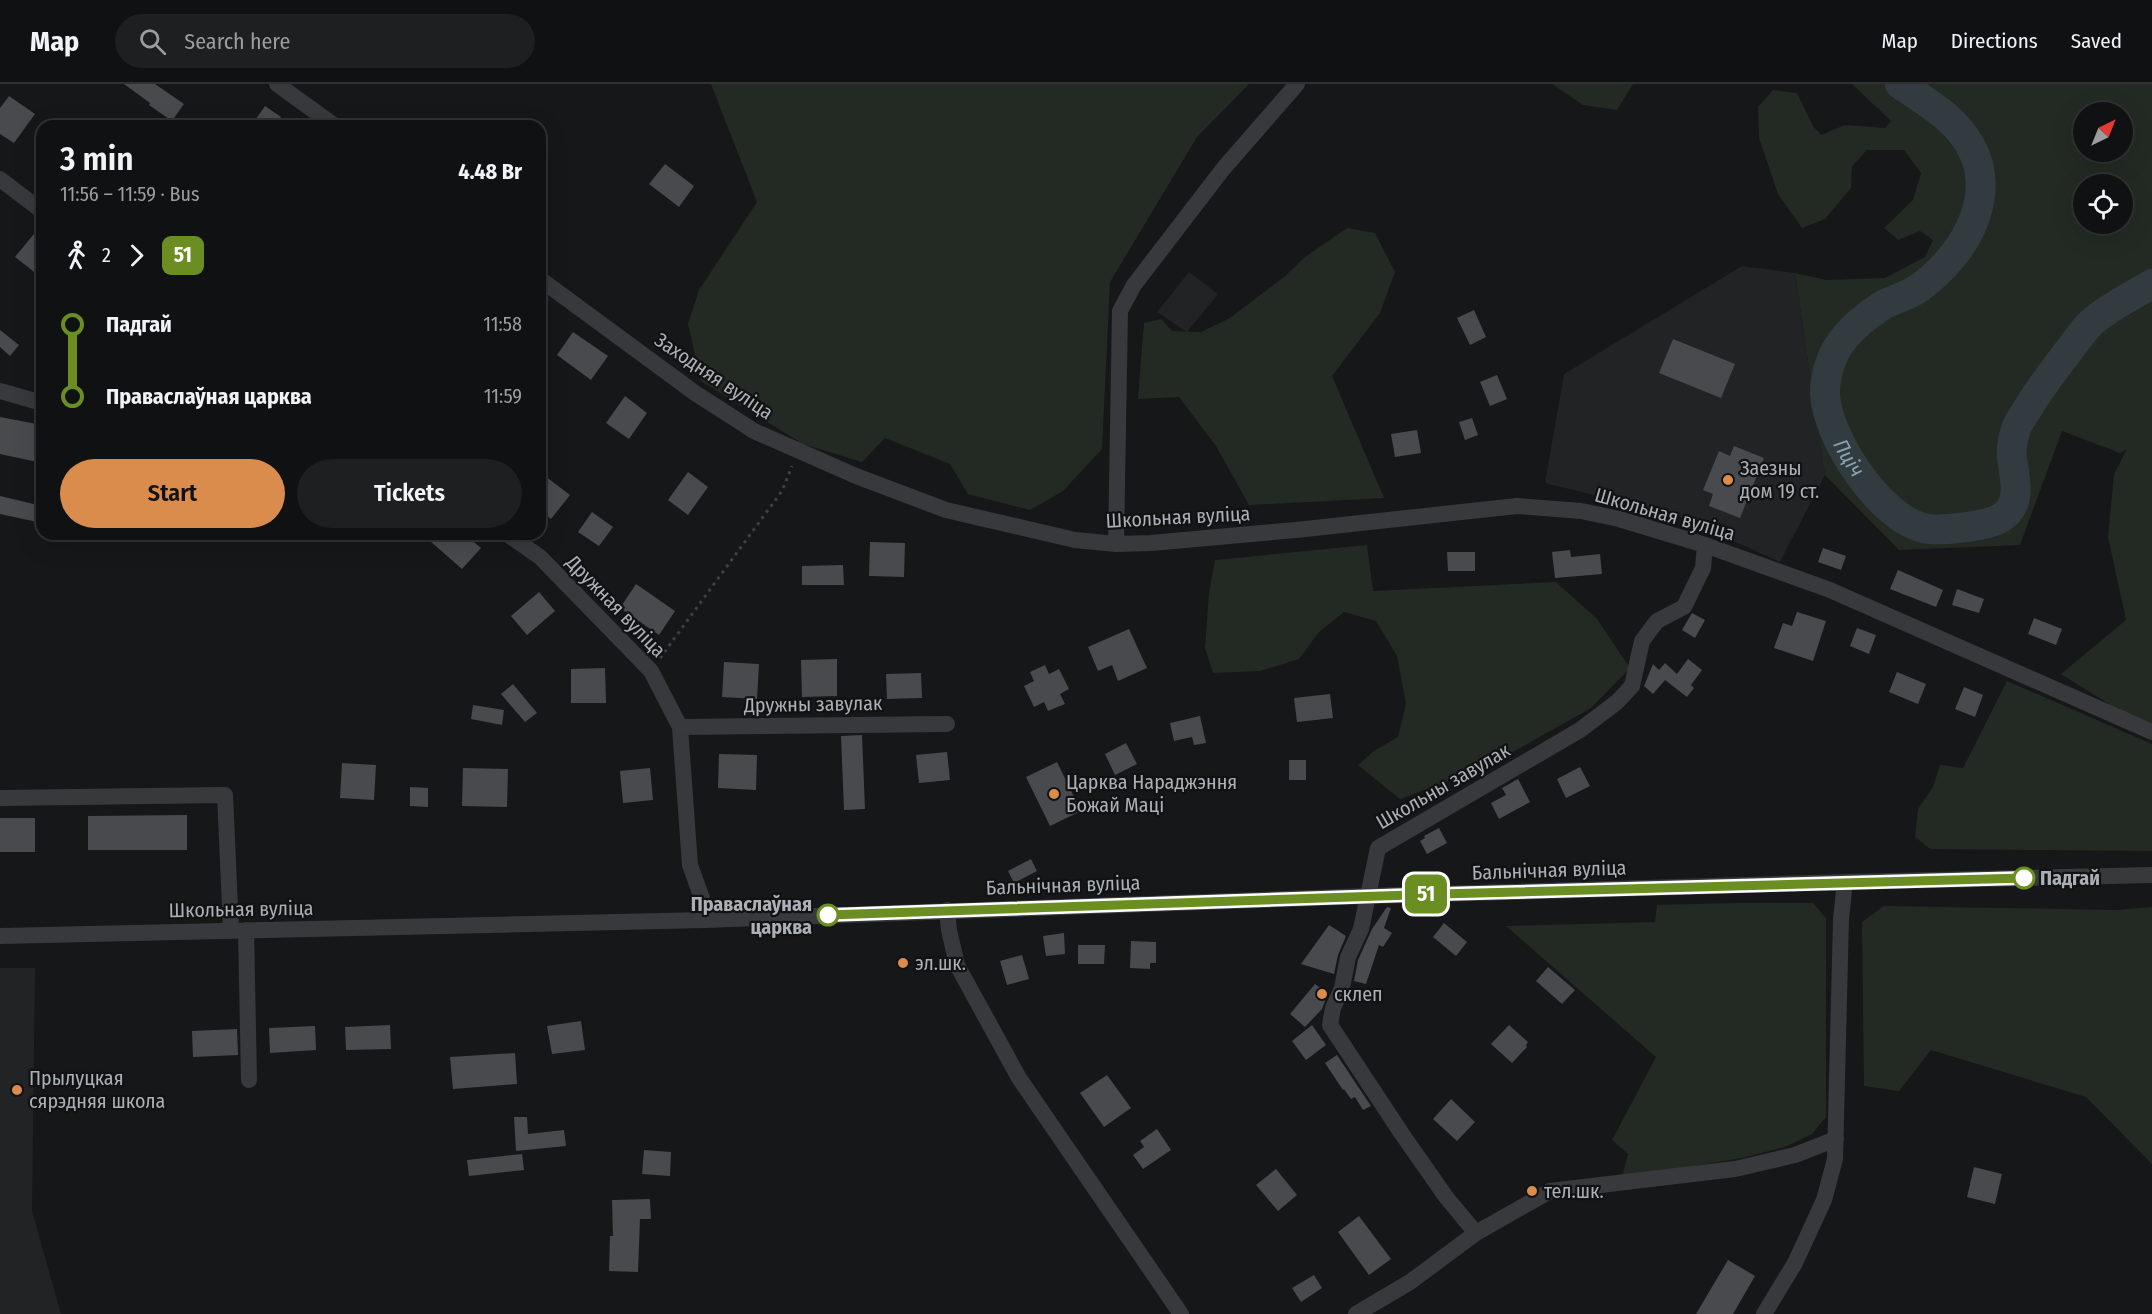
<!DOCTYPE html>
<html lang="en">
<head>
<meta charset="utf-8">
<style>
  :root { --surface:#101112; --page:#1e1f20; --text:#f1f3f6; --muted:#9c9d9f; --line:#303132; --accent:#da8c4c }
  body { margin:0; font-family:"Fira Sans Condensed",sans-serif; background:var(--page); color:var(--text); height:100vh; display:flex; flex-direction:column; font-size:22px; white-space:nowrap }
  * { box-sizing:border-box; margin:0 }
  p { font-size:20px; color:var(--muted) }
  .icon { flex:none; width:33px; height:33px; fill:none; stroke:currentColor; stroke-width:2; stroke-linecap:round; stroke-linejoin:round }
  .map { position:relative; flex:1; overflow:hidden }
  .drawer { position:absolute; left:36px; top:36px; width:510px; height:420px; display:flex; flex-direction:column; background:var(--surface); border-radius:18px; box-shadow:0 6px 24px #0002,0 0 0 2px var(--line) }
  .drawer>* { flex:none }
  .badge { padding:0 12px; border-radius:9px; font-size:21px; line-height:39px }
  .needle { width:39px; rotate:43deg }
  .fabs { position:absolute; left:2073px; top:18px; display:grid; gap:12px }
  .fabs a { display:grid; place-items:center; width:60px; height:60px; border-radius:50%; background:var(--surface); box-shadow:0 6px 24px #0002,0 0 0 2px var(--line); font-size:30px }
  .map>.badge { position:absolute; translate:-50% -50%; box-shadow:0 0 0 3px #fff }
  .legs { display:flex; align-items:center; gap:9px; height:66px; padding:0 24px; font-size:20px }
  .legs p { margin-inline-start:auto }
  .summary { display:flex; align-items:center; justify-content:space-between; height:102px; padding:0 24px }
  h1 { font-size:33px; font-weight:600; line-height:45px }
  .primary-button { display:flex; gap:12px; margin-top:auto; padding:12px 24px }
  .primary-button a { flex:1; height:69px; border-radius:36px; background:var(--accent); color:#111; font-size:24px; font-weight:600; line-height:69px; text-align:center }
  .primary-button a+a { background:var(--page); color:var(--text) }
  ul { padding:0 24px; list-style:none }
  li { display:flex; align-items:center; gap:21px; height:72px; font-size:22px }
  li i { display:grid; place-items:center; width:9px; height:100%; margin:0 8px; background:currentColor }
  li i::after { content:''; width:15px; height:15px; margin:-8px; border:4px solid; border-radius:50%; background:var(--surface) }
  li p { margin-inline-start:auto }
  li:first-child i { background:linear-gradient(#0000 50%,currentColor 0) }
  li:last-child i { background:linear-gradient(currentColor 50%,#0000 0) }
  header { display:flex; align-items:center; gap:36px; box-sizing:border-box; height:84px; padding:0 30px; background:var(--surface); border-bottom:2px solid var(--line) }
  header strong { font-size:28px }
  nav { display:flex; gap:33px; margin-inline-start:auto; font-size:21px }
  .search { width:420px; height:54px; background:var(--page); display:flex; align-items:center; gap:15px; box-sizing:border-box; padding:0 21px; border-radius:33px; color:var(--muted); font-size:22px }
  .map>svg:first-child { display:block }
  .built { fill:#222325 }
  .green { fill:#232a23; fill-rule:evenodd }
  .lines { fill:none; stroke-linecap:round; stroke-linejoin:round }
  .river { stroke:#323b3f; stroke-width:30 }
  .building { fill:#484a4d }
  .path { stroke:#3e4143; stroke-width:3; stroke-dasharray:3 4.5; stroke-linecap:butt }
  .minor { stroke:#38393c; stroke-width:16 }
  .line-1-casing { stroke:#fff; stroke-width:14 }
  .line-1 { stroke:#6b8e23; stroke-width:9 }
  .poi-dot { fill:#da8c4c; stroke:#111213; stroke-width:2 }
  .stop-1-dot { fill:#fff; stroke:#6b8e23; stroke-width:3 }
  .labels { text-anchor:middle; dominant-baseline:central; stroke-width:4.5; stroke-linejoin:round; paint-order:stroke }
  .street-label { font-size:20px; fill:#aab0b6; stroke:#111213 }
  .poi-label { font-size:20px; fill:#aab0b6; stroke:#111213; text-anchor:start }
  .stop-label { font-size:20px; font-weight:bold; fill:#aab0b6; stroke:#111213; text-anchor:start }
  .water-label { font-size:21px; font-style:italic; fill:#86a3ad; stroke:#111213 }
</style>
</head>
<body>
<header>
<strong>Map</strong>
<div class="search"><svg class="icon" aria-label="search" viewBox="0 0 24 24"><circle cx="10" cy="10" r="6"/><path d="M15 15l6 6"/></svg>Search here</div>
<nav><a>Map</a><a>Directions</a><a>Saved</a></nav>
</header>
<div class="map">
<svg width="2152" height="1230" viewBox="0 0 2152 1230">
  <rect width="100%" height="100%" fill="#161718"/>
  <path class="built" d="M 1742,182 L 1795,189 L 1825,391 L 1780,478 L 1678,432 L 1545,399 L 1564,290 Z
    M 1189,188 L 1218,210 L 1187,248 L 1157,228 Z
    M 0,884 L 35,884 L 32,1127 L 61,1230 L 0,1230 Z"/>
  <path class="green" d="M 711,0 L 1249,0 L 1197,53 L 1110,198 L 1102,365 L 1063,407 L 1030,426 L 968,410 L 950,380 L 885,354 L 862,378 L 803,360 L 701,297 L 688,240 L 699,206 L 757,118 Z
    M 1552,0 L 1633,0 L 1617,26 L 1583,21 Z
    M 1852,0 L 2152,0 L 2152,639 L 2122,628 L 2061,590 L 2126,536 L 2108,453 L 2114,390 L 2127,365 L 2120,369 L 2062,347 L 2020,461 L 1899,466 L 1825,391 L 1795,189 L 1826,196 L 1885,194 L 1925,173 L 1933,156 L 1920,147 L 1898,156 L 1884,144 L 1913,116 L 1921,89 L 1904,66 L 1867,66 L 1852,82 L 1851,104 L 1825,135 L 1802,144 L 1778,110 L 1759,54 L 1758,23 L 1773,6 L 1797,9 L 1813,42 L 1821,51 L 1845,41 L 1885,44 L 1891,37 ZM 2084,28 L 2122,28 L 2122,68 L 2084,68 ZM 2084,100 L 2122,100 L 2122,140 L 2084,140 Z
    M 1347,144 L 1375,149 L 1395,188 L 1380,229 L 1332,292 L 1384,414 L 1249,421 L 1216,362 L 1179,313 L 1138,315 L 1144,239 L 1161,235 L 1172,247 L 1201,248 L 1230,234 L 1284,193 L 1305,173 Z
    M 1367,461 L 1373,507 L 1556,498 L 1597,535 L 1630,584 L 1591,624 L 1486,683 L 1400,715 L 1358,681 L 1374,667 L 1398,653 L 1406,620 L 1397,572 L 1376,537 L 1344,528 L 1319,548 L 1299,575 L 1260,587 L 1213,589 L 1205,564 L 1209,509 L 1215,476 Z
    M 2007,597 L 2152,660 L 2152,767 L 1930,765 L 1915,753 L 1918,725 L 1933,703 L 1940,681 L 1963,684 Z
    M 1734,819 L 1813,819 L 1826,834 L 1826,1033 L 1812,1050 L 1785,1063 L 1742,1074 L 1622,1094 L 1628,1070 L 1612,1056 L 1656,973 L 1506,842 L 1655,838 L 1657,821 Z
    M 1884,822 L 2115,826 L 2152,823 L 2152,1080 L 2086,1013 L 1931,966 L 1899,1007 L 1864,1002 L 1862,838 Z"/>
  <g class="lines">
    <path class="river" id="s1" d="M 1900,0 C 1920,14 1945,28 1961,48 C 2005,102 1968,169 1919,204 C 1907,213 1892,215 1880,223 C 1859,237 1837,256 1830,280 C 1827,288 1825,300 1825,309 C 1826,352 1879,433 1923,444 C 1938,448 1985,442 1999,435 C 2023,422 2015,395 2012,374 C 2011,365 2013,354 2016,345 C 2018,338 2024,331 2028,324 C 2041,302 2057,282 2073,261 C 2079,254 2084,245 2091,239 C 2104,226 2135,210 2152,200"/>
  </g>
  <path class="building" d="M 124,0 L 155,0 L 184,20 L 172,37 L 149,21 L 150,19 Z
    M 9,12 L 35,30 L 14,59 L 0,50 L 0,24 Z
    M 265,22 L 281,33 L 275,42 L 251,42 Z
    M 665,80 L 694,102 L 679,123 L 649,100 Z
    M 42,140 L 42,194 L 15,173 Z
    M 1474,226 L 1486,253 L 1470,261 L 1457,234 Z
    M 0,246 L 19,261 L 10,272 L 0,263 Z
    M 573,248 L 608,272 L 591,296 L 557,271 Z
    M 1673,255 L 1735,280 L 1721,314 L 1659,289 Z
    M 1497,291 L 1507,315 L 1490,322 L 1480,298 Z
    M 625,312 L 647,329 L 629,355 L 606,339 Z
    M 0,333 L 42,341 L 42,379 L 0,370 Z
    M 1472,334 L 1478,351 L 1465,356 L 1459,338 Z
    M 1417,346 L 1421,369 L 1395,373 L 1391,350 Z
    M 1734,362 L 1764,374 L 1740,434 L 1709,422 L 1713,410 L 1703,406 L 1719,367 L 1730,372 Z
    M 688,388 L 708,403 L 688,431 L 668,416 Z
    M 545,392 L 570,411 L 551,435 L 540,426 L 540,398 Z
    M 0,412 L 42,422 L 42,439 L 0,430 Z
    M 592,428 L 613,443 L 599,462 L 578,448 Z
    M 422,450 L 464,450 L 481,464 L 462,485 Z
    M 870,458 L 905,459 L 904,493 L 869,492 Z
    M 1823,464 L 1846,472 L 1841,486 L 1818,478 Z
    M 1570,466 L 1571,473 L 1600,470 L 1602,490 L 1555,494 L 1552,468 Z
    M 1447,468 L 1475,468 L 1475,487 L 1448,487 Z
    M 843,481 L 844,501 L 802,501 L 802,482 Z
    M 1898,486 L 1943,506 L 1936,523 L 1890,505 Z
    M 636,500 L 675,527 L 659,551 L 620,524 Z
    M 1957,505 L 1984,515 L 1979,529 L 1952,521 Z
    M 539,508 L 555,527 L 527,551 L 511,532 Z
    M 1797,528 L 1826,537 L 1813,577 L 1774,564 L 1783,539 L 1792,542 Z
    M 1692,529 L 1705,536 L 1695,554 L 1682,546 Z
    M 2034,534 L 2062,545 L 2056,561 L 2028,550 Z
    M 1857,544 L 1876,551 L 1869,570 L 1850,562 Z
    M 1129,545 L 1147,584 L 1118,597 L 1112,581 L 1098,587 L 1088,563 Z
    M 837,575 L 837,612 L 802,613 L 801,576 Z
    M 1688,575 L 1702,586 L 1691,601 L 1694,604 L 1687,613 L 1665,596 L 1653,610 L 1644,602 L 1653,580 L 1659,586 L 1665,579 L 1677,590 Z
    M 724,578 L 759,580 L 757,615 L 722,613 Z
    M 1045,581 L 1049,590 L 1059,585 L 1069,605 L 1060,610 L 1065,620 L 1048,627 L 1044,618 L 1034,623 L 1024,602 L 1034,597 L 1030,588 Z
    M 605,584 L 606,619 L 571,619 L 571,585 Z
    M 1897,588 L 1926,600 L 1918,620 L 1889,608 Z
    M 921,589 L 922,614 L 887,615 L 886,590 Z
    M 513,600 L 537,629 L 525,638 L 501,610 Z
    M 1964,603 L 1983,611 L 1975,633 L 1955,625 Z
    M 1330,610 L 1333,634 L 1297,638 L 1294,614 Z
    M 473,621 L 504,626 L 502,641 L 471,635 Z
    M 1200,632 L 1206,659 L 1194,661 L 1192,653 L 1174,657 L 1170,639 Z
    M 862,651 L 865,725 L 844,726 L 841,652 Z
    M 1126,659 L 1137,680 L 1115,691 L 1105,670 Z
    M 947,668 L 950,696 L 919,699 L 916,671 Z
    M 719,670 L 757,671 L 756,706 L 718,704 Z
    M 1289,676 L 1306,676 L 1306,696 L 1289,696 Z
    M 1057,678 L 1081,727 L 1050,742 L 1026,693 Z
    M 342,679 L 376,681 L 374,716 L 340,714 Z
    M 1580,683 L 1590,702 L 1566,714 L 1557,695 Z
    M 463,684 L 508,685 L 507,723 L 462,722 Z
    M 650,684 L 653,716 L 623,719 L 620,687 Z
    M 1518,695 L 1530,718 L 1499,735 L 1491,719 L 1506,711 L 1502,704 Z
    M 410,703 L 428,704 L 428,723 L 410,722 Z
    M 187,731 L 187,766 L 88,766 L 88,732 Z
    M 0,734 L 35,734 L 35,768 L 0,768 Z
    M 1439,744 L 1447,759 L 1427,770 L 1420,757 L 1425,754 L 1424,752 Z
    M 1031,775 L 1037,787 L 1014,799 L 1008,787 Z
    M 1387,823 L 1391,824 L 1384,844 L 1392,849 L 1383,863 L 1379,861 L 1366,900 L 1354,897 L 1358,876 L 1372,845 Z
    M 1444,839 L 1467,858 L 1456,872 L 1433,853 Z
    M 1329,841 L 1346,852 L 1338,871 L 1334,890 L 1301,880 Z
    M 1064,849 L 1065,870 L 1046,872 L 1043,852 Z
    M 1131,857 L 1156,858 L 1156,879 L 1150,879 L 1150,885 L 1130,884 Z
    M 1078,861 L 1105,861 L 1104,880 L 1078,880 Z
    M 1022,871 L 1029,895 L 1007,901 L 1000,877 Z
    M 1548,883 L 1575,906 L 1562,920 L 1536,897 Z
    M 1315,900 L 1328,909 L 1322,925 L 1305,943 L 1290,930 Z
    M 581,937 L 585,966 L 552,970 L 547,942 Z
    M 390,941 L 391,965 L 346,966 L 345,943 Z
    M 1312,941 L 1326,961 L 1306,976 L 1292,957 Z
    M 1509,941 L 1528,958 L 1526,961 L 1527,963 L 1512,979 L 1491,960 Z
    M 315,942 L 316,966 L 270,969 L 269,944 Z
    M 237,945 L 238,971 L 193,973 L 192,947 Z
    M 515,969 L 517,1000 L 453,1005 L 450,973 Z
    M 1337,971 L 1371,1022 L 1363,1026 L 1355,1013 L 1351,1015 L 1344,1005 L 1343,1006 L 1325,979 Z
    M 1107,991 L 1131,1024 L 1104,1043 L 1080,1009 Z
    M 1451,1015 L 1475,1038 L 1457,1057 L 1433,1035 Z
    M 514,1033 L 527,1033 L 528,1050 L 564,1046 L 566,1062 L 516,1067 Z
    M 1157,1045 L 1171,1066 L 1143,1085 L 1133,1071 L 1144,1063 L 1140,1057 Z
    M 644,1066 L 671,1068 L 670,1092 L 642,1090 Z
    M 522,1070 L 524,1086 L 469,1092 L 467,1076 Z
    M 1974,1083 L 2002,1090 L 1995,1120 L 1967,1113 Z
    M 1276,1085 L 1297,1111 L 1278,1127 L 1256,1101 Z
    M 650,1115 L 651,1135 L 640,1135 L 638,1188 L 609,1187 L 610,1152 L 613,1152 L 612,1116 Z
    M 1359,1132 L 1391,1175 L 1369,1191 L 1338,1148 Z
    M 1728,1176 L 1755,1192 L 1733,1230 L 1696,1230 Z
    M 1314,1191 L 1322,1204 L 1301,1218 L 1292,1204 Z"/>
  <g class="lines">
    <path class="path" d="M 660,574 L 782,407 L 792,382"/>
    <path class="minor" d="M 277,0 L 335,42
      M 0,95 L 42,127
      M 540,195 L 695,309 L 754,347 L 856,392 L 946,426 L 1075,456 L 1116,460 L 1151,459 L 1296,446 L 1517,422 L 1581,427 L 1619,435 L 1705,461 L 1830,506 L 2152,648
      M 0,307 L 42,319
      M 507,450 L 540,473 L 651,587 L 680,643 L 690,781 L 704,820 L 705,836
      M 1116,460 L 1120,227 L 1134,201 L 1223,85 L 1297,0
      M 680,643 L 947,640
      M 0,714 L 225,711 L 231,846
      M 947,826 L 949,846 L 957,881 L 1019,994 L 1181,1230
      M 246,846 L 249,996
      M 0,852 L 705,836 L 1369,812 L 1845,798 L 2152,791
      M 1476,1149 L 1446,1113 L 1402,1050 L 1330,941 L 1333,924 L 1342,904 L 1348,873 L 1361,845 L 1378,764 L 1580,646 L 1617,618 L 1632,602 L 1642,557 L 1657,537 L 1684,523 L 1703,484 L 1705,461
      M 1356,1230 L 1410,1198 L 1476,1149 L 1550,1107 L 1735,1085 L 1795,1071 L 1836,1055
      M 1764,1230 L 1795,1179 L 1824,1116 L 1835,1075 L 1841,835 L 1845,798"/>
  </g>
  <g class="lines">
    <g class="line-1-casing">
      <path id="line-1" d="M 828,831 L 1440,810 L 2024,794"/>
    </g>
    <use href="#line-1" class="line-1"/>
  </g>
  <g class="poi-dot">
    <circle cx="1728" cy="396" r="6"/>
    <circle cx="1054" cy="710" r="6"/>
    <circle cx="903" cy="879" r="6"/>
    <circle cx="1322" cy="910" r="6"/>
    <circle cx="17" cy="1006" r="6"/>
    <circle cx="1532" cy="1107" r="6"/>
  </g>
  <g class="stop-1-dot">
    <circle cx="2024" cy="794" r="10"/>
    <circle cx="828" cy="831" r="10"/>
  </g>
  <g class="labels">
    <g class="street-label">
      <text transform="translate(714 292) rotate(34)">Заходняя вуліца</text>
      <text transform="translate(1665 430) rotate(16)">Школьная вуліца</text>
      <text transform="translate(1178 433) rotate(-3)">Школьная вуліца</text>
      <text transform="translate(616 522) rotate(46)">Дружная вуліца</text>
      <text transform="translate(813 620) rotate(-1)">Дружны завулак</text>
      <text transform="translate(1443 702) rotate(-30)">Школьны завулак</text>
      <text transform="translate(1549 786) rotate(-2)">Бальнічная вуліца</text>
      <text transform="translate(1063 801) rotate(-2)">Бальнічная вуліца</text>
      <text transform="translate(241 825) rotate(-1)">Школьная вуліца</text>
    </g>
    <g class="poi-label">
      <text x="1740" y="384">Заезны<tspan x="1740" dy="23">дом 19 ст.</tspan></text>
      <text x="1066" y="698">Царква Нараджэння<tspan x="1066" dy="23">Божай Маці</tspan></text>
      <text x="915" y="879">эл.шк.</text>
      <text x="1334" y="910">склеп</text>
      <text x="29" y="994">Прылуцкая<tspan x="29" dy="23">сярэдняя школа</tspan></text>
      <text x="1544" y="1107">тел.шк.</text>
    </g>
    <g class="stop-label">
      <text x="2040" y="794">Падгай</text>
      <text x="812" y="820" text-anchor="end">Праваслаўная<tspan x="812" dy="23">царква</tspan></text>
    </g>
    <g class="water-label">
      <text stroke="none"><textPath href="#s1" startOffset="480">Пціч</textPath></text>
    </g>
  </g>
</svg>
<div class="fabs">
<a><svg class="needle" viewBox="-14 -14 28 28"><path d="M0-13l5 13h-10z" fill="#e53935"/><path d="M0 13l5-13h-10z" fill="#9c9d9f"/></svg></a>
<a><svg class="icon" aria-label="locate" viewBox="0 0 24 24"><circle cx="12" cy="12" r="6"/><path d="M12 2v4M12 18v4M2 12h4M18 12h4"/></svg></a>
</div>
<b class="badge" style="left:1426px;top:810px;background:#6b8e23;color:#fff">51</b>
<section class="drawer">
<div class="summary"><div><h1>3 min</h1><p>11:56 – 11:59 · Bus</p></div><b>4.48 Br</b></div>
<div class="legs"><svg class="icon" aria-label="walk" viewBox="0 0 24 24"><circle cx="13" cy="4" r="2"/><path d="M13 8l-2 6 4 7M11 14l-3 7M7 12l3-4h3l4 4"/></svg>2<svg class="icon" aria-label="forward" viewBox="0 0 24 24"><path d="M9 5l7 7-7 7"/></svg><b class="badge" style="background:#6b8e23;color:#fff">51</b></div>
<ul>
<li><i style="color:#6b8e23"></i><b>Падгай</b><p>11:58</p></li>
<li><i style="color:#6b8e23"></i><b>Праваслаўная царква</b><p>11:59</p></li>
</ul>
<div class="primary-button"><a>Start</a><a>Tickets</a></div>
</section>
</div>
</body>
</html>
